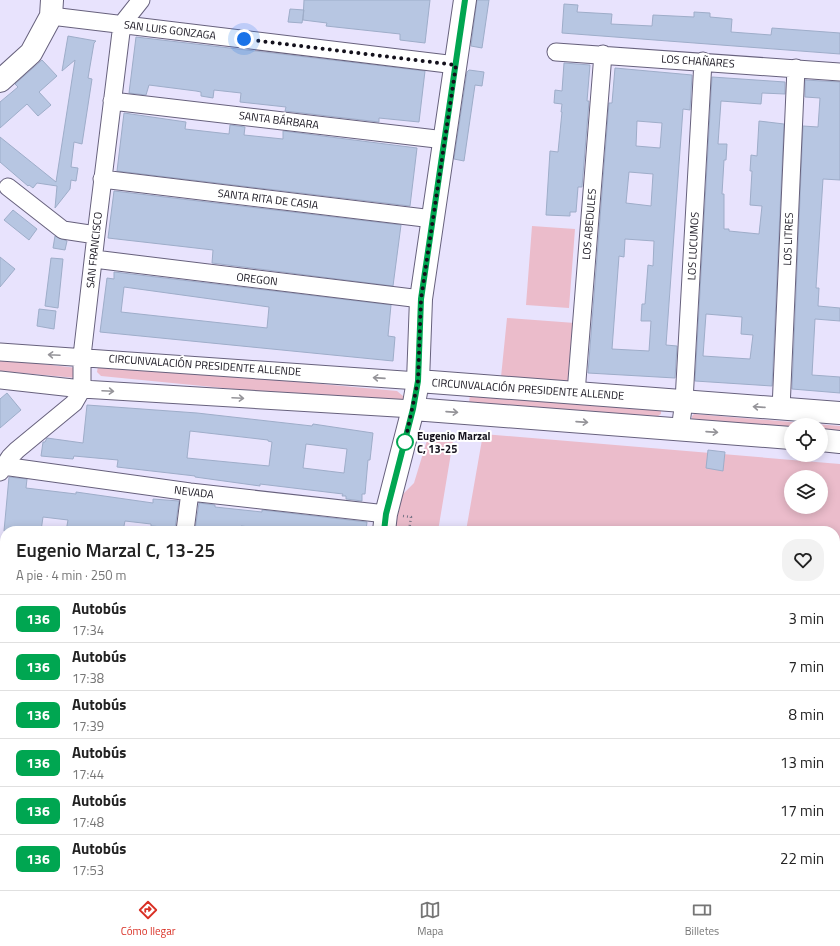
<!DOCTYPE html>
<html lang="es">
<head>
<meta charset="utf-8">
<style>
  :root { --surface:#fff; --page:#f2f2f2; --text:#222; --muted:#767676; --line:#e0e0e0; --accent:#d93025 }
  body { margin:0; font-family:"Titillium Web",sans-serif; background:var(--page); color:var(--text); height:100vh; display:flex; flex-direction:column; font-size:15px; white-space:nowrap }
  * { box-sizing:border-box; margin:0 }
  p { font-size:13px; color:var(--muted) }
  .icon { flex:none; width:22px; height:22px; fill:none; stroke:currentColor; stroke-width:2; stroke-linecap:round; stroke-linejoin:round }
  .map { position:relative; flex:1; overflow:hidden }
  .side { position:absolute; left:0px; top:526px; width:840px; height:364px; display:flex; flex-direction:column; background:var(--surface); border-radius:16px 16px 0 0; box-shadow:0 2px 10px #0003 }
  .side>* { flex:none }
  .badge { padding:0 8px; border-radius:6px; font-size:14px; line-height:26px }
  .buttons { position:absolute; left:784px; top:418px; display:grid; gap:8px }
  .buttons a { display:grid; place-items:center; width:44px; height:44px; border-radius:50%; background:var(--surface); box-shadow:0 2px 10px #0003; font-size:20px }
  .you { position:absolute; width:20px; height:20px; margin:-10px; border:3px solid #fff; border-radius:50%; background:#1a73e8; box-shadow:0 0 0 6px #1a73e833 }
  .map>.badge { position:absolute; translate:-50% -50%; box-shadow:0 0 0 2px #fff }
  .round { display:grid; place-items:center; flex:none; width:42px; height:42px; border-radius:16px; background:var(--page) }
  .overview { display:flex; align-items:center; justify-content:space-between; height:68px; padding:0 16px }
  h1 { font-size:19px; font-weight:600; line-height:30px }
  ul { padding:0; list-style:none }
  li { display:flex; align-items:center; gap:12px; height:48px; padding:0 16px; border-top:1px solid var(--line) }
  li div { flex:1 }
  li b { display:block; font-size:15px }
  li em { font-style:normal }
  li .badge { min-width:44px; font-weight:700; text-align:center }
  .menu { display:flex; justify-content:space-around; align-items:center; height:56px; border-top:1px solid var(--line); background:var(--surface); font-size:11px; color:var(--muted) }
  .menu a { display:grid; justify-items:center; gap:2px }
  .menu .active { color:var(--accent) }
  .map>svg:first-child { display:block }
  .built { fill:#dcd6f5 }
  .green { fill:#ebbccb; fill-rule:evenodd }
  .building { fill:#b7c6e2; stroke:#9eadc9; fill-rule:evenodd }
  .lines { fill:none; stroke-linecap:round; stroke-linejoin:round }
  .service-casing { stroke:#67617d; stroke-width:11 }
  .minor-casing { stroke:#67617d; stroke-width:19 }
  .secondary-casing { stroke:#67617d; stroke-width:24 }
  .path { stroke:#787486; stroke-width:2.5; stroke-dasharray:1 3; stroke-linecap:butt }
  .service { stroke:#fff; stroke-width:9 }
  .minor { stroke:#fff; stroke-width:17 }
  .secondary { stroke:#fff; stroke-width:22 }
  .rail { stroke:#656172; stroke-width:3; stroke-dasharray:5 5; stroke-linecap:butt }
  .oneway { stroke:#959499 }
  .line-casing { stroke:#fff; stroke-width:9 }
  .line { stroke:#00a651; stroke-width:6 }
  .walk { stroke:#14111c; stroke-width:4; stroke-dasharray:0 7.2 }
  .stop-dot { fill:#fff; stroke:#00a651; stroke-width:2 }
  .labels { text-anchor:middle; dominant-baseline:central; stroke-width:4; stroke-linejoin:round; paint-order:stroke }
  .street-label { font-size:11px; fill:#14111c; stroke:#fff }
  .stop-label { font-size:11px; font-weight:bold; fill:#14111c; stroke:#fff; text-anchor:start }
</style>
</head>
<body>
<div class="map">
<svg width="840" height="890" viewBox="0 0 840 890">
  <rect width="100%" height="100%" fill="#e8e3fd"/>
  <path class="built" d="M 840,692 L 840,890 L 594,890 L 597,885 L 835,885 L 835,693 Z"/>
  <path class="green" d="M 532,226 L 575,229 L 569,308 L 526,305 Z
    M 507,318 L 575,323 L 571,383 L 501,377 Z
    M 0,359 L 77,368 L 76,378 L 0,371 Z
    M 105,364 L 397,391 L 403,396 L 403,401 L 397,405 L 101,376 L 97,372 L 98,366 Z
    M 470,393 L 661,409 L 661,414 L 658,416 L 469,404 Z
    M 694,414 L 840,426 L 840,436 L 821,434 L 821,425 L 791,425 L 791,432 L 692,421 L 692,416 Z
    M 483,434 L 840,464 L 840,643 L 835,645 L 835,531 L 466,531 ZM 791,477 L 821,477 L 821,507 L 791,507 Z
    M 428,437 L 453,441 L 438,531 L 393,531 L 400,497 L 414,483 Z
    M 354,885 L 416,885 L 416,890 L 353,890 Z
    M 476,885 L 539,885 L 537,890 L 477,890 Z"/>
  <path class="building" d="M 304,0 L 430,0 L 425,43 L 400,40 L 400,34 L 326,26 L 327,23 L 303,20 Z
    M 477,0 L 489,0 L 482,48 L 471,46 Z
    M 564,4 L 578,5 L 577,12 L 612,14 L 611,24 L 652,26 L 653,15 L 694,17 L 694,12 L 710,13 L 710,17 L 732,19 L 731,32 L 771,35 L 772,28 L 840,33 L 840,54 L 562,33 Z
    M 290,9 L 304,10 L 302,23 L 288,22 Z
    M 68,36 L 96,41 L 94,43 L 88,78 L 92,79 L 82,144 L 74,142 L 71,167 L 78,168 L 76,181 L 71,180 L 70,189 L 55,208 L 57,186 L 37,183 L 33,188 L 29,185 L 28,186 L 0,162 L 0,137 L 56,182 L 75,60 L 62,71 Z
    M 136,37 L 425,71 L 419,122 L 379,118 L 379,122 L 285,111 L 286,107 L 240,102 L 241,93 L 214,90 L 213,98 L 201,96 L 201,92 L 196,91 L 149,85 L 146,95 L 129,93 Z
    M 42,60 L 57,76 L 39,92 L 51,105 L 38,116 L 27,104 L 0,128 L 0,102 L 18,87 L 15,84 Z
    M 564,63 L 590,65 L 587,101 L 589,101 L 582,187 L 578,187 L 576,212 L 570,212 L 570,216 L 546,215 L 550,151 L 558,152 L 562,112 L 561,112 L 562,104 L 554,103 L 555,90 L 562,91 Z
    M 615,68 L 692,75 L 690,110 L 683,109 L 666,345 L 677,346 L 675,378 L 588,373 L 609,103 L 612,103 ZM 637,121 L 662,123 L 660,148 L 636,146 ZM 629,172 L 653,174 L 651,206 L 626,203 ZM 625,239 L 654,241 L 653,266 L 648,265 L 645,304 L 642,304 L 641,321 L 651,321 L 649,351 L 612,349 L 619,256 L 624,257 Z
    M 469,70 L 484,72 L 482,86 L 475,85 L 464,161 L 454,159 L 467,72 Z
    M 712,77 L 785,82 L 785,94 L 762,93 L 761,104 L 721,101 L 718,144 L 727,144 L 726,160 L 724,160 L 722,194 L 724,194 L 724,229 L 729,229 L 729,231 L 759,234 L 762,206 L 750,205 L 752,171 L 750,171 L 751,155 L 757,156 L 759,121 L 784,124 L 772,386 L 695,381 ZM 706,314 L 742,317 L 741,334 L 753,335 L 750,359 L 703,356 Z
    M 805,80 L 840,82 L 840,180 L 823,179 L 816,288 L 819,288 L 818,306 L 840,308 L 840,321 L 815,319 L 812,375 L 840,377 L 840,393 L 792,389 L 803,126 L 818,127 L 820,98 L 805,97 Z
    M 124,113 L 186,122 L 185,129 L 229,134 L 230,125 L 245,127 L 244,135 L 283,139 L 283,131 L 417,148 L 410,206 L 117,171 Z
    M 114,191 L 401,225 L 393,286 L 212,263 L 213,250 L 108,238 Z
    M 13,210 L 37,229 L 29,240 L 4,220 Z
    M 55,236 L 67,241 L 65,250 L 53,248 Z
    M 0,257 L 15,269 L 0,287 Z
    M 51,258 L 63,259 L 58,308 L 45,306 Z
    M 114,272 L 391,305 L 388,336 L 395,337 L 393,361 L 100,332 L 107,278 L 114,279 ZM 124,287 L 269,307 L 267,328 L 121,312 Z
    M 39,309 L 56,311 L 54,329 L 37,326 Z
    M 7,393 L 21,410 L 0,428 L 0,399 Z
    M 87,405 L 197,413 L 312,426 L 313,424 L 373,433 L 370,460 L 368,460 L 365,494 L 362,494 L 362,501 L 346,499 L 346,496 L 342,496 L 343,494 L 260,484 L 260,486 L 195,477 L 195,476 L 117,467 L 118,460 L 74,456 L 73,459 L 41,456 L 43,442 L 45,442 L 47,438 L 83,443 ZM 190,431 L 268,440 L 268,441 L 272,442 L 269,466 L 187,458 ZM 306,444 L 347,449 L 344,473 L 303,468 Z
    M 708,450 L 725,452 L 723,471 L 706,468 Z
    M 9,477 L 27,479 L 26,488 L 76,494 L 76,492 L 153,503 L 153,499 L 179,501 L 175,528 L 151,526 L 151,524 L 125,521 L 123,531 L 66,531 L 68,520 L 43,517 L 41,531 L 4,531 Z
    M 199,503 L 215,505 L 215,507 L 262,512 L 262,510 L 367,522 L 366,531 L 281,531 L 241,526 L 241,531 L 195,530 Z"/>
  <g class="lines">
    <g class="service-casing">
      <path id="service" d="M 823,890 L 840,887"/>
    </g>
    <g class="minor-casing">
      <path id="minor" d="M 51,16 L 456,65
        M 556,52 L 840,72
        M 112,101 L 445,140
        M 102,179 L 433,219
        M 8,187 L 63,230 L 96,235
        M 94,259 L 421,299
        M 0,352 L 418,381
        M 0,380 L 82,389 L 413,409
        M 576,393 L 603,54
        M 781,409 L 796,68
        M 680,430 L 684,401 L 703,61
        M 3,466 L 190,492 L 386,514
        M 0,472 L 10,457 L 17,450 L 74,403 L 82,389 L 82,356 L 96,235 L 122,24 L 141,0
        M 185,531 L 190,492
        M 0,613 L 5,606
        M 0,790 L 5,782
        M 45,890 L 49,885
        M 164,890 L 167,885"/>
    </g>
    <g class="secondary-casing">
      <path id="secondary" d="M 0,81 L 31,53 L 51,16 L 52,0
        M 418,381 L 840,413
        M 413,409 L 791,438
        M 821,440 L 840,442
        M 384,531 L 386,514 L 413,409 L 418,381 L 421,299 L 465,0
        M 331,890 L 332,885"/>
    </g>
    <path class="path" d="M 403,516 L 411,517 L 409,531
      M 372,890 L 372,885"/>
    <use href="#service" class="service"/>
    <use href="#minor" class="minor"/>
    <use href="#secondary" class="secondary"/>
    <path class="rail" d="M 835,668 L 840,666
      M 560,890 L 562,885"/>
  </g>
  <defs><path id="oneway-shaft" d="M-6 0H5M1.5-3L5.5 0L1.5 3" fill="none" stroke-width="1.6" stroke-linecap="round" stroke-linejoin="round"/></defs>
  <g class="oneway">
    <use href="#oneway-shaft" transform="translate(54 355) rotate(-177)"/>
    <use href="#oneway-shaft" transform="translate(379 378) rotate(-176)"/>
    <use href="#oneway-shaft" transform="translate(108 391) rotate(3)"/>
    <use href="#oneway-shaft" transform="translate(238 398) rotate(3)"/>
    <use href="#oneway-shaft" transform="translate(759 407) rotate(-176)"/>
    <use href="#oneway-shaft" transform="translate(452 412) rotate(4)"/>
    <use href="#oneway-shaft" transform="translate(582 422) rotate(4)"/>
    <use href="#oneway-shaft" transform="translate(712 432) rotate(4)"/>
  </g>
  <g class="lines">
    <g class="line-casing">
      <path id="line" d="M 384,531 L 386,514 L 413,409 L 418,381 L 421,299 L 465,0"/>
    </g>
    <use href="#line" class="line"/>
    <path class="walk" d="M 244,39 L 456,65 L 421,299 L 418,381 L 405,442"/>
  </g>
  <circle class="stop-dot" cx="405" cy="442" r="8"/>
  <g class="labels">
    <g class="street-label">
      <text transform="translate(170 30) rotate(7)">SAN LUIS GONZAGA</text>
      <text transform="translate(698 61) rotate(4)">LOS CHAÑARES</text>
      <text transform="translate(279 120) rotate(7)">SANTA BÁRBARA</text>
      <text transform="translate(268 199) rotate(7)">SANTA RITA DE CASIA</text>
      <text transform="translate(589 224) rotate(-85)">LOS ABEDULES</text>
      <text transform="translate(788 239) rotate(-88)">LOS LITRES</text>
      <text transform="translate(693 246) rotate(-87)">LOS LUCUMOS</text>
      <text transform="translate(94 250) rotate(-84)">SAN FRANCISCO</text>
      <text transform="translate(257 279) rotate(7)">OREGON</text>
      <text transform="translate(205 365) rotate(4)">CIRCUNVALACIÓN PRESIDENTE ALLENDE</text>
      <text transform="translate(528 389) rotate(4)">CIRCUNVALACIÓN PRESIDENTE ALLENDE</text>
      <text transform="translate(194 492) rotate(7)">NEVADA</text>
    </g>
    <g class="stop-label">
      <text x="417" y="436">Eugenio Marzal<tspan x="417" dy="13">C, 13-25</tspan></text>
    </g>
  </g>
</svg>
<div class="buttons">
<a><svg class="icon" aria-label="locate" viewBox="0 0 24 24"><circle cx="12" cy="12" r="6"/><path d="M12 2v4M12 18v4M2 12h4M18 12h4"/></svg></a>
<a><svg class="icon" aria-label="layers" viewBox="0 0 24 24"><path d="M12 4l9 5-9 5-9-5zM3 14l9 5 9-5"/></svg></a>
</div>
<div class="you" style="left:244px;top:39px"></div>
<section class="side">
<div class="overview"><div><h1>Eugenio Marzal C, 13-25</h1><p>A pie · 4 min · 250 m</p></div><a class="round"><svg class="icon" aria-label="heart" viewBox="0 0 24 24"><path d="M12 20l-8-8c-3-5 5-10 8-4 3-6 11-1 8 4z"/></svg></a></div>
<ul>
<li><span class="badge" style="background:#00a651;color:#fff">136</span><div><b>Autobús</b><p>17:34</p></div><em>3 min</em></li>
<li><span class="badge" style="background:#00a651;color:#fff">136</span><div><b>Autobús</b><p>17:38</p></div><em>7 min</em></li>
<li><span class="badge" style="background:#00a651;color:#fff">136</span><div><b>Autobús</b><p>17:39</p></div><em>8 min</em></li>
<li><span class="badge" style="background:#00a651;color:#fff">136</span><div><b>Autobús</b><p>17:44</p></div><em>13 min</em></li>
<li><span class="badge" style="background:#00a651;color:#fff">136</span><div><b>Autobús</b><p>17:48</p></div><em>17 min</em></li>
<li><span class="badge" style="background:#00a651;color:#fff">136</span><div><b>Autobús</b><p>17:53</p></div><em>22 min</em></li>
</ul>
</section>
</div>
<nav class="menu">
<a class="active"><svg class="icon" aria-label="directions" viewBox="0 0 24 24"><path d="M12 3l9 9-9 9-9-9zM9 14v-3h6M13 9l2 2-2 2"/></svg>Cómo llegar</a>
<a><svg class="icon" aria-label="map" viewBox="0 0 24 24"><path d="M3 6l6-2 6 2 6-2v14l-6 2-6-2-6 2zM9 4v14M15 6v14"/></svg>Mapa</a>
<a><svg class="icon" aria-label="tickets" viewBox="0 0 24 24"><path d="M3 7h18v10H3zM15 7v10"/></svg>Billetes</a>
</nav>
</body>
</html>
